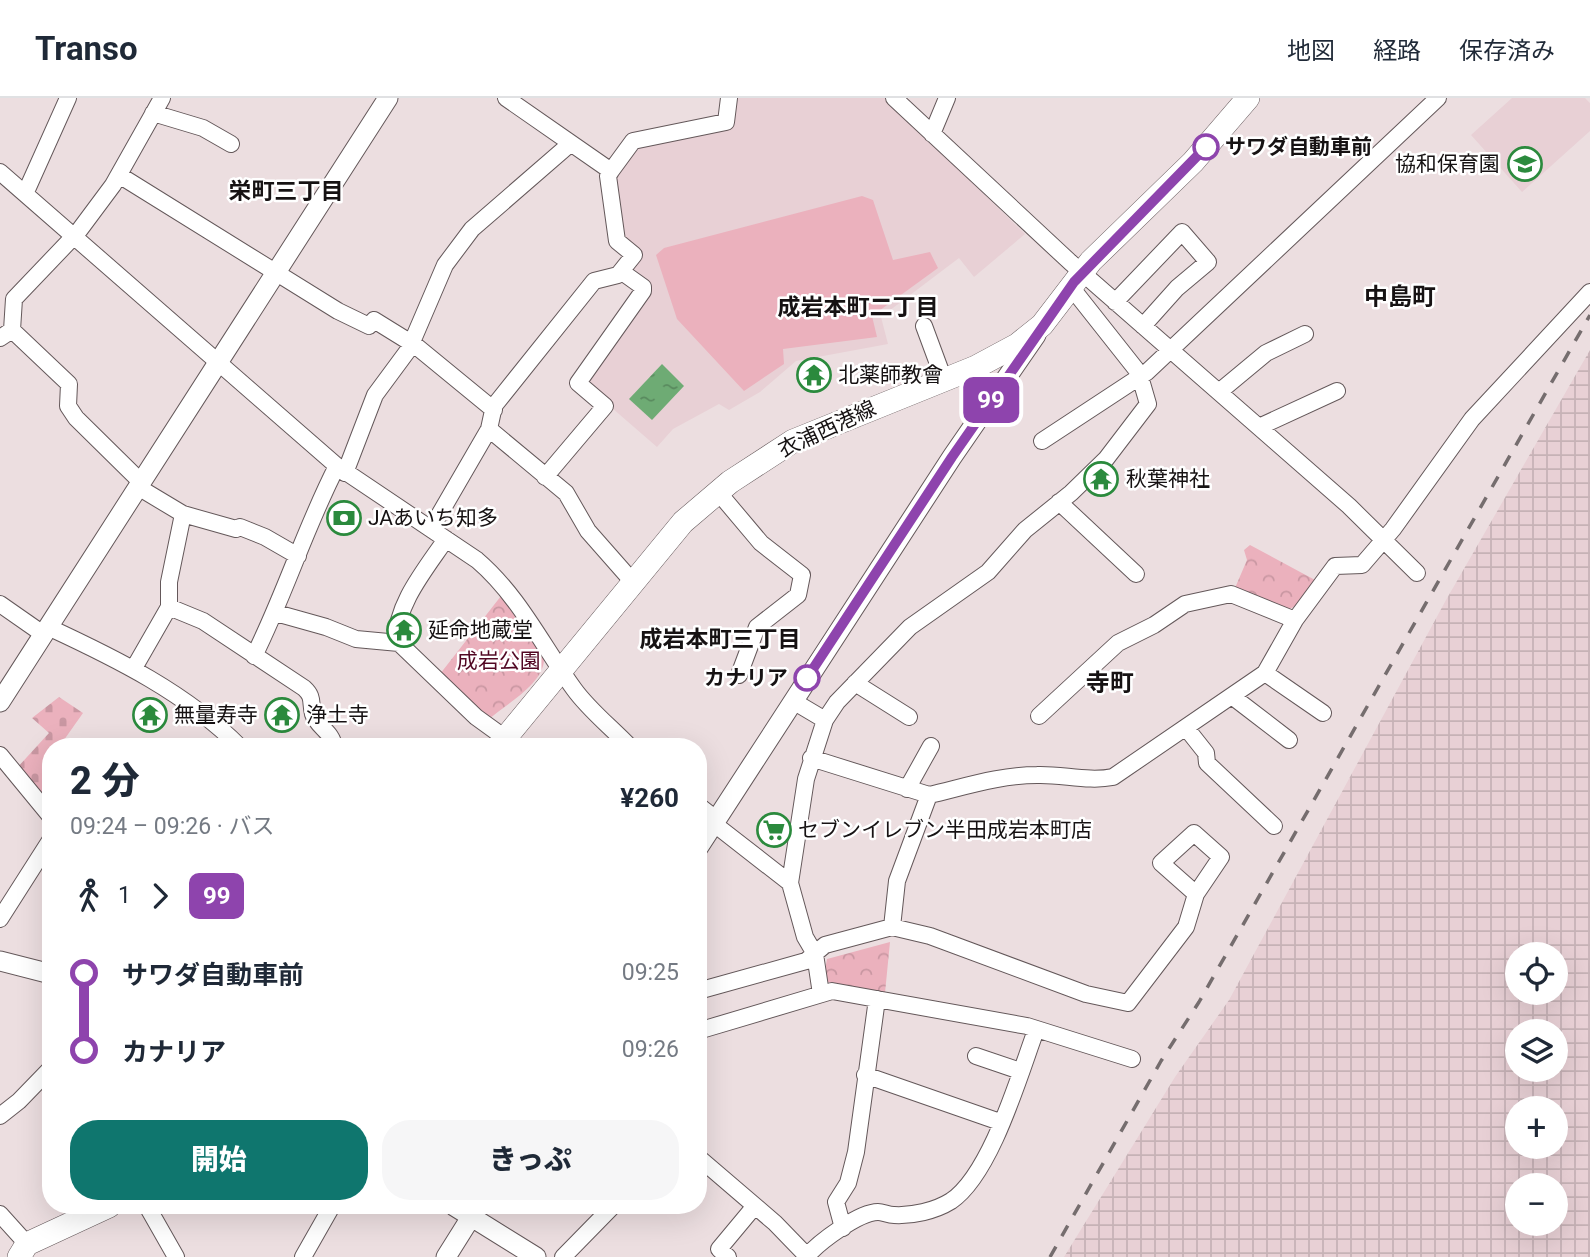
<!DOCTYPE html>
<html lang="ja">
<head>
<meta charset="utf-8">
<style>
  :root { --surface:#fff; --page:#f6f6f7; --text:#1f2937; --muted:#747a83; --line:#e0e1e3; --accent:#0f766e }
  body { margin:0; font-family:Roboto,"Noto Sans JP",sans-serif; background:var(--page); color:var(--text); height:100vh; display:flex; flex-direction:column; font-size:26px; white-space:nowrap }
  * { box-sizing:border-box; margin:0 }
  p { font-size:23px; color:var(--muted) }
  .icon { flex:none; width:38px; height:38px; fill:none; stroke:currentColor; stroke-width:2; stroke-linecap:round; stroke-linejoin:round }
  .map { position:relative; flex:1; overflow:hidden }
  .panel { position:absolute; left:42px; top:640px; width:665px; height:476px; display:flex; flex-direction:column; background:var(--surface); border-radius:28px; box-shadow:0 7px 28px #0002 }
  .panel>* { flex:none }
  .badge { padding:0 14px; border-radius:10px; font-size:24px; line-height:46px }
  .tools { position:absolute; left:1505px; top:844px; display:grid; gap:14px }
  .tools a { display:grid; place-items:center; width:63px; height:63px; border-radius:50%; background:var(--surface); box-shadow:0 7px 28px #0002; font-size:35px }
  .map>.badge { position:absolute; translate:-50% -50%; box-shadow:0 0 0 4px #fff }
  .legs { display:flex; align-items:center; gap:10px; height:77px; padding:0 28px; font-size:23px }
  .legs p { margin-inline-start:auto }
  .headline { display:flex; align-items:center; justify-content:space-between; height:119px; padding:0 28px }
  h1 { font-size:38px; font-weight:800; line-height:52px }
  .button { display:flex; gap:14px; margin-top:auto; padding:14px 28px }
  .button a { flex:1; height:80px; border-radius:28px; background:var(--accent); color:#fff; font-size:28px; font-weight:800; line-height:80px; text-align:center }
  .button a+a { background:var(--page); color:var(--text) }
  ul { padding:0 28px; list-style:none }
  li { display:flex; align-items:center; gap:24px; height:77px; font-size:26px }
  li i { display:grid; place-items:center; width:10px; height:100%; margin:0 9px; background:currentColor }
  li i::after { content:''; width:18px; height:18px; margin:-9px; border:5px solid; border-radius:50%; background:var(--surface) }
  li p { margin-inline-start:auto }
  li:first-child i { background:linear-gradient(#0000 50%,currentColor 0) }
  li:last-child i { background:linear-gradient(currentColor 50%,#0000 0) }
  header { display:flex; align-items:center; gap:42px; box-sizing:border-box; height:98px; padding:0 35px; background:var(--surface); border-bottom:2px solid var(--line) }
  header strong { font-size:33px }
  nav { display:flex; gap:38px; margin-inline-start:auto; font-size:24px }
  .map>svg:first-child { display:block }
  .built { fill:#e8d0d5 }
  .industrial { fill:url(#industrial-grid); fill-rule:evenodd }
  .cemetery { fill:url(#cemetery-stones) }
  .park { fill:url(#park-crowns) }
  .garden { fill:#ebb1bd }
  .water { fill:url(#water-ripples) }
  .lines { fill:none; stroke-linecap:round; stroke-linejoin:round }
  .minor-casing { stroke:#64585a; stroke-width:18 }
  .tertiary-casing { stroke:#64585a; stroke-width:21 }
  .secondary-casing { stroke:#64585a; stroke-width:24 }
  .minor { stroke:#fff; stroke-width:16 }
  .tertiary { stroke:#fff; stroke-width:19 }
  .secondary { stroke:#fff; stroke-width:23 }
  .rail { stroke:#756d6e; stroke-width:3.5; stroke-dasharray:12 12; stroke-linecap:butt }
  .line-1-casing { stroke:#fff; stroke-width:16 }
  .line-1 { stroke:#8e44ad; stroke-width:10 }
  .stop-1-dot { fill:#fff; stroke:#8e44ad; stroke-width:3.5 }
  .labels { text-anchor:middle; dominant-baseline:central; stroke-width:5; stroke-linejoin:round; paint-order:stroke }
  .stop-label { font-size:21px; font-weight:bold; fill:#161213; stroke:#fff; text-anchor:start }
  .poi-label { font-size:21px; fill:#161213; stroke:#fff; text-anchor:start }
  .street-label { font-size:21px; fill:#161213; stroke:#fff }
  .park-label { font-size:21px; fill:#510723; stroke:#fff }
  .neighbourhood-label { font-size:23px; font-weight:bold; fill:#161213; stroke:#fff }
  .quarter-label { font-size:24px; font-weight:bold; fill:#161213; stroke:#fff }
</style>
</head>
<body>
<header>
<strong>Transo</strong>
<nav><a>地図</a><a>経路</a><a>保存済み</a></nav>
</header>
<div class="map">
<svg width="1590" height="1159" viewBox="0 0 1590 1159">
  <defs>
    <pattern id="industrial-grid" width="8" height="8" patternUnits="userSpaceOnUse" patternTransform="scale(1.75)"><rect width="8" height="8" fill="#e8d0d5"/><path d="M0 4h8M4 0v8" fill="none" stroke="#c6b2b6"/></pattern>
    <pattern id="cemetery-stones" width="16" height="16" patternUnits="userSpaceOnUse" patternTransform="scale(1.75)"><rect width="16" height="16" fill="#ebb1bd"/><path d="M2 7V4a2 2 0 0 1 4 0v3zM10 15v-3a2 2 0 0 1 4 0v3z" fill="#c997a2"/></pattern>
    <pattern id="park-crowns" width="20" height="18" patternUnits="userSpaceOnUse" patternTransform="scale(1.75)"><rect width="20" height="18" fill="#ebb1bd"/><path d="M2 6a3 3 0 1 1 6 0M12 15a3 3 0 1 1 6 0" fill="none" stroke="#c997a2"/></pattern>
    <pattern id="water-ripples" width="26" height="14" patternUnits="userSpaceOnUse" patternTransform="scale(1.75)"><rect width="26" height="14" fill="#6eab74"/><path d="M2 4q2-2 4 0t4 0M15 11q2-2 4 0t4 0" fill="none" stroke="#598a5e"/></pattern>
  </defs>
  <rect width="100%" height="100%" fill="#ecdee0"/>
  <path class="built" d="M 733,0 L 885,0 L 1025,136 L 974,179 L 959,160 L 881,219 L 888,246 L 796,263 L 760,294 L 729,312 L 719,306 L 673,331 L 657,349 L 582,284 L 646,194 L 627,171 L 613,84 L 636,46 L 732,27 Z
    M 1512,0 L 1585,0 L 1590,5 L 1590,33 L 1522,94 L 1471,37 Z"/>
  <path class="industrial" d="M 1590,252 L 1590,1159 L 1064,1159 L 1175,979 L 1229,902 L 1446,502 ZM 1517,856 L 1556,856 L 1556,894 L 1517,894 ZM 1517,933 L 1556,933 L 1556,971 L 1517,971 ZM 1517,1010 L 1556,1010 L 1556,1048 L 1517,1048 ZM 1517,1087 L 1556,1087 L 1556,1125 L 1517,1125 Z"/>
  <path class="cemetery" d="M 59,599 L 83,615 L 59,649 L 51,649 L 51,711 L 16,671 L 49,635 L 32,620 Z"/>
  <path class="park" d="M 1250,447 L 1315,482 L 1296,508 L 1289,511 L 1235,490 L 1247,462 L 1244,452 Z
    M 501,498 L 544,561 C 544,586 506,606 488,622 L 440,576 Z
    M 890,844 L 885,895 L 828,884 L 825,872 L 827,861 Z"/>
  <path class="garden" d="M 862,98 L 873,102 L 893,162 L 930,154 L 938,170 L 872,218 L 877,239 L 783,251 L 784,266 L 744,293 L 677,221 L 656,157 L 664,150 Z"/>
  <path class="water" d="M 662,266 L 684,288 L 652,322 L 629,301 Z"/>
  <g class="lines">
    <g class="minor-casing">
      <path id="minor" d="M 506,0 L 611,73
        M 894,0 L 1070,164 L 1349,408 L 1417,475
        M 153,15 L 203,30 L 231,46
        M 932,36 L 947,0
        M 0,74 L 337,368 L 477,462 C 519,498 542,547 574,591 C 589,612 612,630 630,649
        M 119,77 L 338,213 L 369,228 L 374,222 L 416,248 L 494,312
        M 25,96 L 68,0
        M 1115,204 L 1182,134 L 1208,164 L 1177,190 L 1143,228
        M 924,228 L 944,282
        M 12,232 L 69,286 L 68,308 L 76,320 L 141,384
        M 0,240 L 12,232 L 14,201 L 78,134 L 113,87 L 162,0
        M 1219,294 L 1266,255 L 1305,236
        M 1259,329 L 1337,293
        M 489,331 L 566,395 L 588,433 L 632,483
        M 1042,343 L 1147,274 L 1438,0
        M 345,375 L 375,297 L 409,251 L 445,167 L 472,131 L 570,46
        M 545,379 L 605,308 L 578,285 L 643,193 L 643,189 L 622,174
        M 138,389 L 183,416 L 236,431 L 240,429 L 265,439 L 298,458
        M 718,394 L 761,445 L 802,477 L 798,497 L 757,529 L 739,577
        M 1059,404 L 1136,476
        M 431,431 L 489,331 L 494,308 L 594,183 L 618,177 L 634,157 L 617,143 L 608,78 L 611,73 L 633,43 L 726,24 L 729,0
        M 0,506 L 43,536
        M 169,509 L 203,523 L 304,590 C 314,599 310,604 313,616 C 317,629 333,634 334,649
        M 276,515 L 326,529 L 356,541 L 399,545 L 476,619 L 505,640
        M 48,529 C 117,561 186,595 240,649
        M 396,544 C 396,506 425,472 446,441
        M 254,558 C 285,496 305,430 337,368
        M 134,570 L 169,509 L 169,484 L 183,416
        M 1265,575 L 1323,615
        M 855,585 L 909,619
        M 1233,599 L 1289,642
        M 793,603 L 825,622
        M 1039,618 L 1118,545 L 1154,527 L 1185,506 L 1231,496 L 1295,522
        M 1187,631 L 1206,655 L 1207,665 L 1274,728
        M 0,657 L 51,719
        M 811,660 L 929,697
        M 907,691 L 931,648
        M 698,707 L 716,721
        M 713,725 L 790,785
        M 0,821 L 51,741
        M 892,829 L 897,783 L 929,697 C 964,689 1000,677 1037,677 C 1062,676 1088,684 1113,679 L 1265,575 L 1295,522 L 1335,468 L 1362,467 L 1393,431 L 1472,321 L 1590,194
        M 698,893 L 806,863 L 825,847 L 892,829 L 930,838 L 1086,896 L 1128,905 L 1186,829 L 1196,796 L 1221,759 L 1194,735 L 1161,765 L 1196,796
        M 821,896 L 815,856 L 805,839 L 790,785 L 806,681 L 825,622 L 837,604 L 910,529 L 988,474 L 1025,432 L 1071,395 L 1106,361 L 1148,306 L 1139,275 L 1071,189
        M 698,933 L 832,893 L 1027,928 L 1132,961
        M 976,958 L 1020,973
        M 865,977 L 1000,1024
        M 0,1018 L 19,1003 L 51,970
        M 698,1059 L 775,1125 L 807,1158
        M 147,1108 L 176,1159
        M 0,1116 L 27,1146
        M 843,1130 L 836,1104 L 848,1085 L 856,1054 L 877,901
        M 303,1159 L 332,1108
        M 563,1159 L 613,1108
        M 728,1159 L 719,1151 L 754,1109
        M 806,1159 C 819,1144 859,1114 878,1114 C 883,1114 888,1117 894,1117 C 912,1118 935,1113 951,1103 C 991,1076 1019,978 1036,932"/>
    </g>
    <g class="tertiary-casing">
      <path id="tertiary" d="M 0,604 L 388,0
        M 698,750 L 952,359 L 1036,237
        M 0,863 L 51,876
        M 454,1108 L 536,1159
        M 446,1159 L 478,1108"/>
    </g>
    <g class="secondary-casing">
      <path id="secondary" d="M 498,649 L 683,424 L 730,384 L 793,343 L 976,269 L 1017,247 L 1042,227 L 1091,163 L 1193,64 L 1248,0
        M 19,1159 L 27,1146 L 109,1108"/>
    </g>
    <use href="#minor" class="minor"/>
    <use href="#tertiary" class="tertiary"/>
    <use href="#secondary" class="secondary"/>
    <path class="rail" d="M 1050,1159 L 1161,963 L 1199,904 L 1590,217"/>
  </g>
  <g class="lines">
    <g class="line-1-casing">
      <path id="line-1" d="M 807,580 L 952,359 L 1074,184 L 1206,49"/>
    </g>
    <use href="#line-1" class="line-1"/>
  </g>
  <defs>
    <g id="school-ring" transform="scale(1.75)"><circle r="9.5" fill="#fff" stroke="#2b8a3d" stroke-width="1.5"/><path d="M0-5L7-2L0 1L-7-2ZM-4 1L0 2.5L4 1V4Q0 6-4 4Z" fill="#2b8a3d"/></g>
    <g id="temple-ring" transform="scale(1.75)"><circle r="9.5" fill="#fff" stroke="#2b8a3d" stroke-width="1.5"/><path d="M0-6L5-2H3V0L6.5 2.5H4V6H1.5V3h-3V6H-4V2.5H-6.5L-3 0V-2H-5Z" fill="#2b8a3d"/></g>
    <g id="bank-ring" transform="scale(1.75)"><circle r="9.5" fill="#fff" stroke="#2b8a3d" stroke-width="1.5"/><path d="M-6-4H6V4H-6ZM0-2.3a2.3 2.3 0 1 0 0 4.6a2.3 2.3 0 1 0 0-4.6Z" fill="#2b8a3d"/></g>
    <g id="supermarket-ring" transform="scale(1.75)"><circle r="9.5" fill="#fff" stroke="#2b8a3d" stroke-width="1.5"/><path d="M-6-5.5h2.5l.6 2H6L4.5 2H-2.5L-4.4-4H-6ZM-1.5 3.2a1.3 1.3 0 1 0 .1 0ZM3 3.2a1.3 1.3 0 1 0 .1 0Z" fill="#2b8a3d"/></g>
  </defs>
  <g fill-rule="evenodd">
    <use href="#school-ring" x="1525" y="66"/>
    <use href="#temple-ring" x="814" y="277"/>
    <use href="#temple-ring" x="1101" y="381"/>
    <use href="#bank-ring" x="344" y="420"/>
    <use href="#temple-ring" x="404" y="532"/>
    <use href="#temple-ring" x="150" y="617"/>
    <use href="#temple-ring" x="282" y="617"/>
    <use href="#supermarket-ring" x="774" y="732"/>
  </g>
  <g class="stop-1-dot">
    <circle cx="1206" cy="49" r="12"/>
    <circle cx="807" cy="580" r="12"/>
  </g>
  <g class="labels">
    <g class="stop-label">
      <text x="1225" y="49">サワダ自動車前</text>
      <text x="788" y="580" text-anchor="end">カナリア</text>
    </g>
    <g class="poi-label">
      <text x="1500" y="66" text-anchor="end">協和保育園</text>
      <text x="838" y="277">北薬師教會</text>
      <text x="1126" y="381">秋葉神社</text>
      <text x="368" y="420">JAあいち知多</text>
      <text x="428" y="532">延命地蔵堂</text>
      <text x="174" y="617">無量寿寺</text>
      <text x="306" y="617">浄土寺</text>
      <text x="798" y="732">セブンイレブン半田成岩本町店</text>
    </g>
    <g class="street-label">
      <text transform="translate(827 331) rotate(-25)">衣浦西港線</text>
    </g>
    <g class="park-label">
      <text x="499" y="563">成岩公園</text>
    </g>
    <g class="neighbourhood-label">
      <text x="286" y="93">栄町三丁目</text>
      <text x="858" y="209">成岩本町二丁目</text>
      <text x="720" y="541">成岩本町三丁目</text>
    </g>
    <g class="quarter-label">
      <text x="1400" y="199">中島町</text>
      <text x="1110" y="585">寺町</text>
    </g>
  </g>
</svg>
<div class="tools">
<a><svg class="icon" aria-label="locate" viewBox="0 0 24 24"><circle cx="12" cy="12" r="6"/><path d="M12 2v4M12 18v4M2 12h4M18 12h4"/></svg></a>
<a><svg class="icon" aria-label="layers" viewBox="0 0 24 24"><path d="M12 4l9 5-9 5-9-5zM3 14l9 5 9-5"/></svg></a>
<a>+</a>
<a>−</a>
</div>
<b class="badge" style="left:991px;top:302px;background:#8e44ad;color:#fff">99</b>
<section class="panel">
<div class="headline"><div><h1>2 分</h1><p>09:24 – 09:26 · バス</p></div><b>¥260</b></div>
<div class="legs"><svg class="icon" aria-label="walk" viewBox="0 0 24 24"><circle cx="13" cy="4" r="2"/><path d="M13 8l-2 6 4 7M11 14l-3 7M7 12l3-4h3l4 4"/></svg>1<svg class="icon" aria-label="forward" viewBox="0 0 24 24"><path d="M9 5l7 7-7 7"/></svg><b class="badge" style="background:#8e44ad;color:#fff">99</b></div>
<ul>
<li><i style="color:#8e44ad"></i><b>サワダ自動車前</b><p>09:25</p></li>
<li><i style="color:#8e44ad"></i><b>カナリア</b><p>09:26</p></li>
</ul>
<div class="button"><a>開始</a><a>きっぷ</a></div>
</section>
</div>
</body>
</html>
